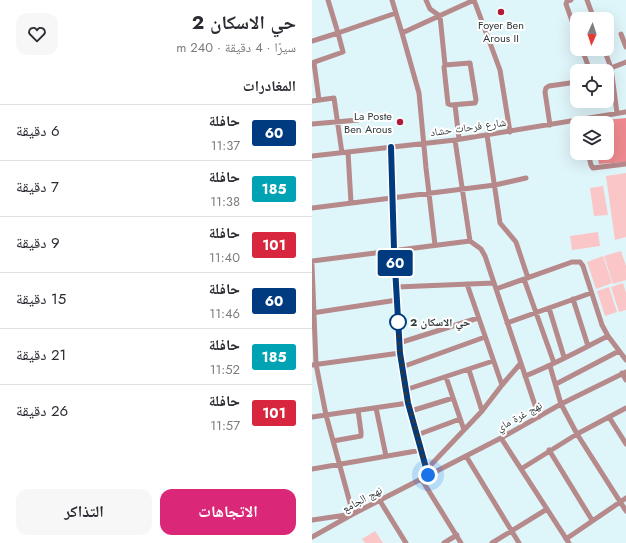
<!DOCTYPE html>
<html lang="ar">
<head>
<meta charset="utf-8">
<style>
  :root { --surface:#fff; --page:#f7f7f7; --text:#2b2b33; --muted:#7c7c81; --line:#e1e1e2; --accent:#db2777 }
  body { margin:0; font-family:Jost,"Noto Naskh Arabic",sans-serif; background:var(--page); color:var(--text); direction:rtl; height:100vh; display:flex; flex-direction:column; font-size:15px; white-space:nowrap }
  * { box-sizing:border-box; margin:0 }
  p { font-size:13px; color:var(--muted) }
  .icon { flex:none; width:22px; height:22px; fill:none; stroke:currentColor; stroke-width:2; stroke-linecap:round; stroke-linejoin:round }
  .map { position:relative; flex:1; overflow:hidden; direction:ltr }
  .side { display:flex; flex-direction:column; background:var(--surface); width:312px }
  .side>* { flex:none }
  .badge { padding:0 8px; border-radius:3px; font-size:14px; line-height:26px }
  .needle { width:26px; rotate:183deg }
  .fabs { position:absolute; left:258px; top:12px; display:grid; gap:8px }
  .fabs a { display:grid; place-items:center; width:44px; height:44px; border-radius:8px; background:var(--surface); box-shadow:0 4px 16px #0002; font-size:20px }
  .you { position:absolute; width:20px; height:20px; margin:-10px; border:3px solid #fff; border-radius:50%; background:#1a73e8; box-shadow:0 0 0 6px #1a73e833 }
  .map>.badge { position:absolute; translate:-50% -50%; box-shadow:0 0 0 2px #fff }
  h2 { padding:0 16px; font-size:15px; line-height:36px }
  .round { display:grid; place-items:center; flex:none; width:42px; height:42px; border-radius:12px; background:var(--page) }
  .overview { display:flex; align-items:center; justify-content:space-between; height:68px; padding:0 16px }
  h1 { font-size:19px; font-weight:700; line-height:30px }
  .action { display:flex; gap:8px; margin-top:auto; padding:8px 16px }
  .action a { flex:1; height:46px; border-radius:12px; background:var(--accent); color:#fff; font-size:16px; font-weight:700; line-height:46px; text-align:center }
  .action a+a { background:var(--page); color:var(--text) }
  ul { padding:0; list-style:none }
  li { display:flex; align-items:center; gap:12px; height:56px; padding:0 16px; border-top:1px solid var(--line) }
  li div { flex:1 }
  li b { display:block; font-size:15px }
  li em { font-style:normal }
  li .badge { min-width:44px; font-weight:700; text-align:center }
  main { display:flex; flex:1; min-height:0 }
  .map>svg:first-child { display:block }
  .green { fill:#fac6c7 }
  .forest { fill:#ee8a8f }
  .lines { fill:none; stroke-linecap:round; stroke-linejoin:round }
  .minor { stroke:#b6898a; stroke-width:5 }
  .line-casing { stroke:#fff; stroke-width:9 }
  .line { stroke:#003b80; stroke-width:6 }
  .walk { stroke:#2f383a; stroke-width:4; stroke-dasharray:0 7.2 }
  .poi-dot { fill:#ae1938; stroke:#fff; stroke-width:1.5 }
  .stop-dot { fill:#fff; stroke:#003b80; stroke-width:2 }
  .labels { text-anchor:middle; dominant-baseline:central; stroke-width:4; stroke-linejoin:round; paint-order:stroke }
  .poi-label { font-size:11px; fill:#2f383a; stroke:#fff }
  .street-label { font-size:11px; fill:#2f383a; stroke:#fff }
  .stop-label { font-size:11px; font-weight:bold; fill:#2f383a; stroke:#fff; text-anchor:start }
</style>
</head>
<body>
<main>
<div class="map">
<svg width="314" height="543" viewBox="0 0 314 543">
  <rect width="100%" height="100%" fill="#def5fa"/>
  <path class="green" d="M 314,173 L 314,237 L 303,240 L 294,176 Z
    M 291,186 L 296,215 L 282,216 L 278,188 Z
    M 286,232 L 288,246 L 260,250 L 258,236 Z
    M 309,251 L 314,266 L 314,280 L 301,284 L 292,256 Z
    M 291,256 L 300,283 L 284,289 L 275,262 Z
    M 311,283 L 314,293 L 314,310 L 307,312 L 299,287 Z
    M 297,287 L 305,312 L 293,316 L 285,291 Z
    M 63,531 L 71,543 L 53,543 L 50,539 Z"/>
  <path class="forest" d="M 314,118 L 314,162 L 287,164 L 285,153 L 295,153 L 294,120 Z"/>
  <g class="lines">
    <path class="minor" d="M 80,0 L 90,33 L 107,93 L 114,168 L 123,245
      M 114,0 L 118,9 L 128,16 L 133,65 L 132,67 L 136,104 L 139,105 L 163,103 L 164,100 L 158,63 L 133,65
      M 162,0 L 188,70 L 198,132
      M 259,0 L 255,1 L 254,4 L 265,35
      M 275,0 L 282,19
      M 295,22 L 299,20
      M 90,33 L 162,0
      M 309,34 L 314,47
      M 0,41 L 26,33 L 16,0
      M 270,49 L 278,71
      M 292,49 L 299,68 L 305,113
      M 0,63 L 31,52 L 26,33 L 84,13
      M 2,63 L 7,100
      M 299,68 L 314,62
      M 0,101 L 22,98 L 30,153
      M 143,105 L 147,139
      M 0,124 L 46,120
      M 238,125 L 233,92 L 234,88 L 237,86 L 265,82
      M 175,135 L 188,223 L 204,242 L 216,278
      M 143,140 L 158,241 L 169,249 L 173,256 L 227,417
      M 79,147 L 82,250 L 88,353 L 96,403 L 116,475
      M 36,152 L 39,203
      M 276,153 L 279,165 L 281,168 L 314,164
      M 0,156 L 143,140 L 314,112
      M 0,208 L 183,185 L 214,178
      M 0,261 L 158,241
      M 0,265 L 4,364 L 14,415 L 41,514 L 0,520
      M 212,279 L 242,363
      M 155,284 L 190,385
      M 85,287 L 182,283
      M 184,289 L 260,262 L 268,262 L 271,266 L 290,325 L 296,336 L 314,360
      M 261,299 L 276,346
      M 237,308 L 252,357
      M 0,313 L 85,300
      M 195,323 L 279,293
      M 87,343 L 166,318
      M 0,365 L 88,353
      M 238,366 L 249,404 L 265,434 L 314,511
      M 90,367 L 173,337
      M 157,370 L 170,411
      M 310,373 L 314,380
      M 213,376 C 241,365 268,350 296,336
      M 134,377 L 152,430
      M 244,384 L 307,351
      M 93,390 L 181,361
      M 64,408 L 74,456
      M 99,411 L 141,398
      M 0,417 L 96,403
      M 297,417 L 314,444
      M 105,435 L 148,419
      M 189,438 L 257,543
      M 21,441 L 49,436 L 49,432 L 46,410
      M 237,450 L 280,520
      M 154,456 L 207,543
      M 0,469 L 110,450
      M 209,469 L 265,434 L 314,408
      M 114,470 L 170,411 L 190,385 L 208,364
      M 110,480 L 149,543
      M 68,501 L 94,543
      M 0,537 L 41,514 L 189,438 L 249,404 L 314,372
      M 254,539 L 314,498
      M 132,543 L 145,535
      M 180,543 L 235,509"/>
  </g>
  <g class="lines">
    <g class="line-casing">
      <path id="line" d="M 79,147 L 82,250 L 88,353 L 96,403 L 116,475"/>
    </g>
    <use href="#line" class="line"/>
    <path class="walk" d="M 86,322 L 88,353 L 93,390 L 116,475"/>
  </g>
  <g class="poi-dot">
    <circle cx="189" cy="12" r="4"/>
    <circle cx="88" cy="122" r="4"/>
  </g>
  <circle class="stop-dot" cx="86" cy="322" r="8"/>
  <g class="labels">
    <g class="poi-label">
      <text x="189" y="25">Foyer Ben<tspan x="189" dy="13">Arous II</tspan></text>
      <text x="80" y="116" text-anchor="end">La Poste<tspan x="80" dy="13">Ben Arous</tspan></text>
    </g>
    <g class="street-label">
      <text transform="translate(156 127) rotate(-8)">شارع فرحات حشاد</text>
      <text transform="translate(207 416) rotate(-29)">نهج غرة ماي</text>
      <text transform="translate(50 499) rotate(-28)">نهج الجامع</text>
    </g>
    <g class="stop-label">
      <text x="98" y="322">حي الاسكان 2</text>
    </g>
  </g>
</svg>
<div class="fabs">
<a><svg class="needle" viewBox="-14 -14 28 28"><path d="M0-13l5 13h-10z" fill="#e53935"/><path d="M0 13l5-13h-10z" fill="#7c7c81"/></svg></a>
<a><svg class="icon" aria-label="locate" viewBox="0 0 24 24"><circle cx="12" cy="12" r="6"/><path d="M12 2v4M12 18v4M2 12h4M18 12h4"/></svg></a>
<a><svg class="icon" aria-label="layers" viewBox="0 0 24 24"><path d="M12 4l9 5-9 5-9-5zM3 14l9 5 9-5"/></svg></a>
</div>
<div class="you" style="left:116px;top:475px"></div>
<b class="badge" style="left:83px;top:263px;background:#003b80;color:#fff">60</b>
</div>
<section class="side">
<div class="overview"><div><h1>حي الاسكان 2</h1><p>سيرًا · 4 دقيقة · 240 m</p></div><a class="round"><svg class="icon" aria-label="heart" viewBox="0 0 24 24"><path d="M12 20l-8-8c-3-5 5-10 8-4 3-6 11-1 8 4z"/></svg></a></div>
<h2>المغادرات</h2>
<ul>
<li><span class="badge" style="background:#003b80;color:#fff">60</span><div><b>حافلة</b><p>11:37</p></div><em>6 دقيقة</em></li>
<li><span class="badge" style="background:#00a3b4;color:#fff">185</span><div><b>حافلة</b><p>11:38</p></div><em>7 دقيقة</em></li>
<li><span class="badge" style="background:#d7263d;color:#fff">101</span><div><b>حافلة</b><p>11:40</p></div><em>9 دقيقة</em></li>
<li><span class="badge" style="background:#003b80;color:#fff">60</span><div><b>حافلة</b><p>11:46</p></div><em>15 دقيقة</em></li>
<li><span class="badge" style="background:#00a3b4;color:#fff">185</span><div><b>حافلة</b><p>11:52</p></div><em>21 دقيقة</em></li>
<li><span class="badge" style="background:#d7263d;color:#fff">101</span><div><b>حافلة</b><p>11:57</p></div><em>26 دقيقة</em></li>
</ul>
<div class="action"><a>الاتجاهات</a><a>التذاكر</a></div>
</section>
</main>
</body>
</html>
